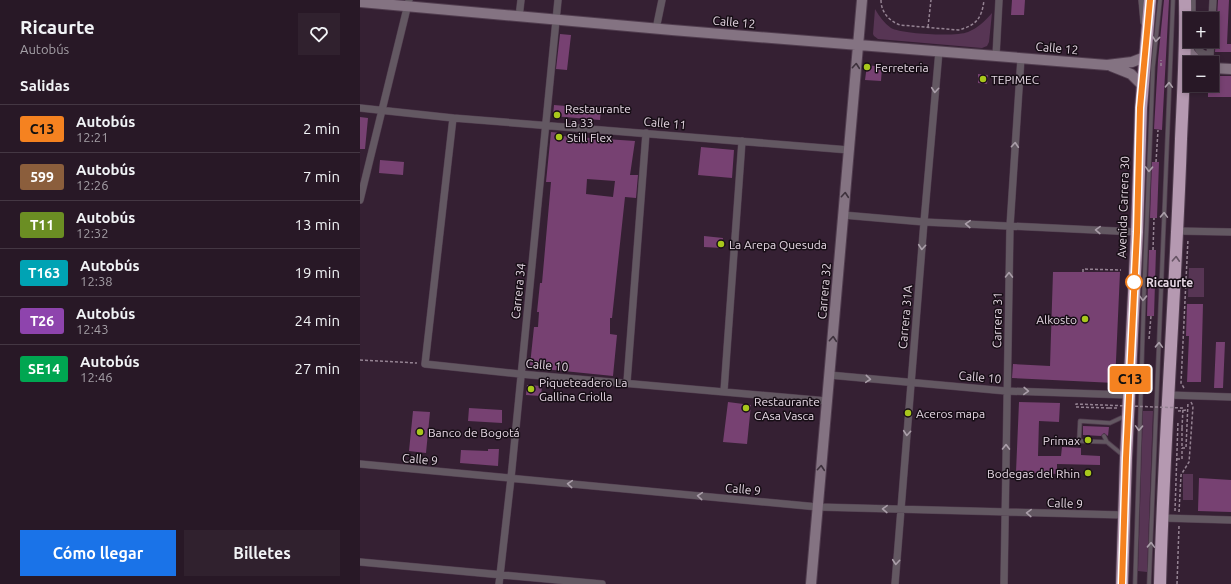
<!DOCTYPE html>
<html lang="es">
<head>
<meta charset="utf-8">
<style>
  :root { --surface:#281826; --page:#30212e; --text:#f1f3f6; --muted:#a5a0a7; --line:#443743; --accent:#1a73e8 }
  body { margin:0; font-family:Ubuntu,sans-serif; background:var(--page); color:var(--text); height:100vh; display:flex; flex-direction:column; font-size:15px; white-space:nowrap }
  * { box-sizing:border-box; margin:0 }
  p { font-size:13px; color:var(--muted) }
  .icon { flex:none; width:22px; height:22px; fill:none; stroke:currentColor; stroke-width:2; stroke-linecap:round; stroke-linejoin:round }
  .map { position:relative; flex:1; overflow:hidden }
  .drawer { display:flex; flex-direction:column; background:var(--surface); width:360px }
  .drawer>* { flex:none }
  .badge { padding:0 8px; border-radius:3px; font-size:14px; line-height:26px }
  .tools { position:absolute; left:823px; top:12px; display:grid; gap:8px }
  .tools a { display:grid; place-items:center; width:36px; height:36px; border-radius:0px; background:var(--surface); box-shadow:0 2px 6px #0003,0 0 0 1px var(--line); font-size:20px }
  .map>.badge { position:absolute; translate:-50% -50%; box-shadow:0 0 0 2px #fff }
  h2 { padding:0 20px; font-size:15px; line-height:36px }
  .round { display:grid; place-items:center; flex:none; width:42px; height:42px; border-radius:0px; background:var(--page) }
  .headline { display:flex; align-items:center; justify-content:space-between; height:68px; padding:0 20px }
  h1 { font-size:19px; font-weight:600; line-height:30px }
  .action { display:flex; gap:8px; margin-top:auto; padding:8px 20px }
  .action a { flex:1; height:46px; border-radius:0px; background:var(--accent); color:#fff; font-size:16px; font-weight:600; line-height:46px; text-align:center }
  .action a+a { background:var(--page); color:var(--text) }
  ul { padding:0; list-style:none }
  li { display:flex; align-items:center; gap:12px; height:48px; padding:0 20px; border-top:1px solid var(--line) }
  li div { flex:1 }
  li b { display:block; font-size:15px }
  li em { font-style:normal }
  li .badge { min-width:44px; font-weight:700; text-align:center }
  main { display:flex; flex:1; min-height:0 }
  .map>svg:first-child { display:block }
  .green { fill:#573554 }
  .building { fill:#774172; fill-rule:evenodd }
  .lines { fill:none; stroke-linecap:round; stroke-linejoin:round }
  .lane-casing { stroke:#513d4f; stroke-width:5 }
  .street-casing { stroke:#513d4f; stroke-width:8 }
  .secondary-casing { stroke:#513d4f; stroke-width:12 }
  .highway-casing { stroke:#513d4f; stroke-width:14 }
  .path { stroke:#958393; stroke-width:1.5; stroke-dasharray:3 2; stroke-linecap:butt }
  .lane { stroke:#635862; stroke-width:3.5 }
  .street { stroke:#635862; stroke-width:7 }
  .secondary { stroke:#847382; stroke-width:10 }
  .highway { stroke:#b599b1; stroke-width:12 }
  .path-bridge { stroke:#958393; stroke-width:1.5; stroke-dasharray:3 2; stroke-linecap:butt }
  .oneway { stroke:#aa9ea9 }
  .oneway2 { stroke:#3d313c }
  .oneway3 { stroke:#665464 }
  .line-casing { stroke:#fff; stroke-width:9 }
  .line { stroke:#f58220; stroke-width:6 }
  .poi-dot { fill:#a8c71c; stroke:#170e16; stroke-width:1.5 }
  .stop-dot { fill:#fff; stroke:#f58220; stroke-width:2 }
  .labels { text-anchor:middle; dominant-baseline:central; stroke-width:3; stroke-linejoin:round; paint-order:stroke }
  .street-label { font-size:12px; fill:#e5d7e3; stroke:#170e16 }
  .poi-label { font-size:12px; fill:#e5d7e3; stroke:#170e16; text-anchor:start }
  .stop-label { font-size:12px; font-weight:bold; fill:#e5d7e3; stroke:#170e16; text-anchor:start }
</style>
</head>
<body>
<main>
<section class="drawer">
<div class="headline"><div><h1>Ricaurte</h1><p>Autobús</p></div><a class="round"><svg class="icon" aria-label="heart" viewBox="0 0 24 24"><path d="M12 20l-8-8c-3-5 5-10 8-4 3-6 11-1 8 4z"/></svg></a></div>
<h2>Salidas</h2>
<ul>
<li><span class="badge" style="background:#f58220;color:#111">C13</span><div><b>Autobús</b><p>12:21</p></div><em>2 min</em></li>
<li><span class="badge" style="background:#8b5e3c;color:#fff">599</span><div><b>Autobús</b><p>12:26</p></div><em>7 min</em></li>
<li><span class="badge" style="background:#6b8e23;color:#fff">T11</span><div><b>Autobús</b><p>12:32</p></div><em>13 min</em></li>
<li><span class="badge" style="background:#00a3b4;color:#fff">T163</span><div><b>Autobús</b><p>12:38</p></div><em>19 min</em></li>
<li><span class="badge" style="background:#8e44ad;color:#fff">T26</span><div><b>Autobús</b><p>12:43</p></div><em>24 min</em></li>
<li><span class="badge" style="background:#00a651;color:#fff">SE14</span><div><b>Autobús</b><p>12:46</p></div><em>27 min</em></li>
</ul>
<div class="action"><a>Cómo llegar</a><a>Billetes</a></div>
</section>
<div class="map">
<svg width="871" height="584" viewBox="0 0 871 584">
  <rect width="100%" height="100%" fill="#352033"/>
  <path class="green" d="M 515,9 C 519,16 524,23 531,28 C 542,34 596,37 608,32 C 618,28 625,21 632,13 L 629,42 L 627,46 L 622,48 L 518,39 L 514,36 L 513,34 Z
    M 829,268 L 844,268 L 844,297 L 828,297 Z
    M 783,411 L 793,411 L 787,572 L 778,571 Z
    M 823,474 L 833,474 L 833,500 L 823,500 Z"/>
  <path class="building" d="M 652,0 L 665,0 L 664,15 L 651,15 Z
    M 804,0 L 809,0 L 802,130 L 794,129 L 798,60 Z
    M 858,0 L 869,0 L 867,44 L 871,44 L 871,52 L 855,52 Z
    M 200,34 L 211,35 L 207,70 L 196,69 Z
    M 507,65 L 522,67 L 521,81 L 505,80 Z
    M 618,74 L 628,75 L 627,84 L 618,83 Z
    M 852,76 L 871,76 L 871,97 L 848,97 L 848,85 L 852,85 Z
    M 194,105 L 241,109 L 240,120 L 193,116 Z
    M 0,117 L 8,118 L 5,149 L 0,149 Z
    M 191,132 L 201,133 L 201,136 L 275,141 L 270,175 L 278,175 L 276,198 L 265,197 L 252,318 L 250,318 L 250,334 L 257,335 L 253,376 L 174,368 L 170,365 L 174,327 L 178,327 L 179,312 L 177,312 L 180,283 L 182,283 L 191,182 L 186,182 ZM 227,179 L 255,181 L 253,197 L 226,194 Z
    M 341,147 L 374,150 L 372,178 L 338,175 Z
    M 20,160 L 44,162 L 43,175 L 19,173 Z
    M 792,162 L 799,162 L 797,218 L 790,218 Z
    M 344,236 L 363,238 L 362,248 L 344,247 Z
    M 789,250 L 796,250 L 794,316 L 787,316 Z
    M 693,272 L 760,272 L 755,383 L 652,378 L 653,364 L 690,366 Z
    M 827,304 L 843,304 L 841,382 L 827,382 L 829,336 L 826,336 Z
    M 856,342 L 865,342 L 863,388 L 854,388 Z
    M 167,385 L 182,386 L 181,396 L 166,395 Z
    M 368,402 L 391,405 L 387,444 L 363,442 Z
    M 659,402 L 700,403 L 699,422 L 679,421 L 678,456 L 701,456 L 702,447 L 721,448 L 721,455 L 740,456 L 740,465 L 697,464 L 697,474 L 656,472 Z
    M 109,408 L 142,410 L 142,423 L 108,421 Z
    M 53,411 L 70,412 L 66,453 L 49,451 Z
    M 723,426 L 749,427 L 748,436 L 744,433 L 741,436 L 723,435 Z
    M 128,449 L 139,449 L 138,466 L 100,463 L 101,450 L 128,451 Z
    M 839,478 L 871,480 L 871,512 L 838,511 Z"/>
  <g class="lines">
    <g class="lane-casing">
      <path id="lane" d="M 744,436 L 747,442
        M 764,456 L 747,442 L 719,441 L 720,421 L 750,423 L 765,416
        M 775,584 L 784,293 L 793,67 L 800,0
        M 789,584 L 813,0"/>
    </g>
    <g class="street-casing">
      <path id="street" d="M 782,0 L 784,22
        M 832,0 L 832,19
        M 159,17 L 161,0
        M 852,19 L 853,0
        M 296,29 L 302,0
        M 836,41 C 838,50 840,55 850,55 L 851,41
        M 636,56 L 639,0
        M 0,108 L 93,118 L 489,150
        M 93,118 L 65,364 L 160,374 L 467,401
        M 0,200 L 49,0
        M 483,215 L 564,222 L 777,232
        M 818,231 L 871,232
        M 469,375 L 646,391 L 769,395
        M 267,382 L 286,133
        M 364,391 L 382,141
        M 808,395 L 871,397
        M 0,464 L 458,507 L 764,515
        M 802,518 L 871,520
        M 0,562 L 242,584
        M 139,584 L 151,478 L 198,0
        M 535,584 L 564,222 L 579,51
        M 644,584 L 650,226 L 661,58"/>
    </g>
    <g class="secondary-casing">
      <path id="secondary" d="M 0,2 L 312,30 L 747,65 L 772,62 L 785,57
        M 826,44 L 830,53 L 839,63
        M 751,66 L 771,74 L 782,85
        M 852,68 L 871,69
        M 451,584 L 502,0"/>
    </g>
    <g class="highway-casing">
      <path id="highway" d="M 762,584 L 766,458 L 777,232 L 781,108 L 790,0
        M 800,584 C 804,436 816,288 821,139 C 823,93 826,47 825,0"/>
    </g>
    <path class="path" d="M 521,0 C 521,12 529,21 540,25 L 598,30 C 616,26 622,18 624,0
      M 568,27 L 571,0
      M 801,66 L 801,60
      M 796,162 L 798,130
      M 793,250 L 794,218
      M 723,272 L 723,269 L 761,270
      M 789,339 L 791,316
      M 0,360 L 57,363
      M 824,388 L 821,383 L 828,239
      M 749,408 L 758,408
      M 818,411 L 827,410
      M 822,428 L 822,448 L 826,448 L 828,402
      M 817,459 L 822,459 L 822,448
      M 815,511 L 818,421
      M 819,512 L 821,475 L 829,462 L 830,449 L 833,406 L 831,402
      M 817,584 L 819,526"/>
    <use href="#lane" class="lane"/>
    <use href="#street" class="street"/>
    <use href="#secondary" class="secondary"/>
    <use href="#highway" class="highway"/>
    <path class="path-bridge" d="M 749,408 L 716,407 L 716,404 L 823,408 L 822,428"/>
  </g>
  <defs><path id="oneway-chevron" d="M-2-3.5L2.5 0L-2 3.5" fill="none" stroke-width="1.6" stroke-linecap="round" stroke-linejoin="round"/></defs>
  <g class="oneway">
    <use href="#oneway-chevron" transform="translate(796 39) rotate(96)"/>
    <use href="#oneway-chevron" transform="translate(809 85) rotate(-88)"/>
    <use href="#oneway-chevron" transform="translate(575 90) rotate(95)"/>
    <use href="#oneway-chevron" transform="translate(655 145) rotate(-86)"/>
    <use href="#oneway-chevron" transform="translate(789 169) rotate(92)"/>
    <use href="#oneway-chevron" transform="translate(804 215) rotate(-88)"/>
    <use href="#oneway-chevron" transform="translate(608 224) rotate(-177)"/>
    <use href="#oneway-chevron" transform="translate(738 230) rotate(-178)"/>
    <use href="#oneway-chevron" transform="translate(562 247) rotate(95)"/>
    <use href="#oneway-chevron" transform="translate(649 275) rotate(-89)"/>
    <use href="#oneway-chevron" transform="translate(783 298) rotate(92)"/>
    <use href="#oneway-chevron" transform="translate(799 345) rotate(-88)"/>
    <use href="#oneway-chevron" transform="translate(508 379) rotate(5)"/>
    <use href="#oneway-chevron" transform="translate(666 391) rotate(2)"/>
    <use href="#oneway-chevron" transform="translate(779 428) rotate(92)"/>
    <use href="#oneway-chevron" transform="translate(547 433) rotate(95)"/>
    <use href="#oneway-chevron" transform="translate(646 447) rotate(-89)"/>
    <use href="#oneway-chevron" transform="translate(210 484) rotate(-175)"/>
    <use href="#oneway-chevron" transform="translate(340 496) rotate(-175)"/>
    <use href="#oneway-chevron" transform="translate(525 509) rotate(-178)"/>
    <use href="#oneway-chevron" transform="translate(669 513) rotate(-178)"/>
    <use href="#oneway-chevron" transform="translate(791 545) rotate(-88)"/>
    <use href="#oneway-chevron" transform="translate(536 562) rotate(95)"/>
  </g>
  <g class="oneway2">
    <use href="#oneway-chevron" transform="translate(496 66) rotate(-85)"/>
    <use href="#oneway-chevron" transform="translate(485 195) rotate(-85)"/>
    <use href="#oneway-chevron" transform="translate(473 339) rotate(-85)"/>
    <use href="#oneway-chevron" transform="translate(461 468) rotate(-85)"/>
  </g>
  <use class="oneway3" href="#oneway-chevron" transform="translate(816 259) rotate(-87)"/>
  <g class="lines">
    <g class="line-casing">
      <path id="line" d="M 762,584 L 766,458 L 777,232 L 780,108 L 790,0"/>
    </g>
    <use href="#line" class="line"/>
  </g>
  <g class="poi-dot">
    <circle cx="507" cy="67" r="4"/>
    <circle cx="623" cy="79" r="4"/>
    <circle cx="197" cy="115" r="4"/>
    <circle cx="199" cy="137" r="4"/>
    <circle cx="361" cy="244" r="4"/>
    <circle cx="725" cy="319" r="4"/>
    <circle cx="171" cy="389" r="4"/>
    <circle cx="386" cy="408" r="4"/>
    <circle cx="548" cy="413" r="4"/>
    <circle cx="60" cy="432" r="4"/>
    <circle cx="728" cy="440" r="4"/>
    <circle cx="728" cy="473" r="4"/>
  </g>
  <circle class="stop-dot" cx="774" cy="282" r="8"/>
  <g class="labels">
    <g class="street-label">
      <text transform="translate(374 22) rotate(5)">Calle 12</text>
      <text transform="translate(697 48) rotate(5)">Calle 12</text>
      <text transform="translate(305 123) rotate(5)">Calle 11</text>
      <text transform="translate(763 207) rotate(-88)">Avenida Carrera 30</text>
      <text transform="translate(158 291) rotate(-84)">Carrera 34</text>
      <text transform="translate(464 291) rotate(-85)">Carrera 32</text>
      <text transform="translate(545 317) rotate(-85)">Carrera 31A</text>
      <text transform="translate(637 320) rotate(-89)">Carrera 31</text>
      <text transform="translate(187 365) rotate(5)">Calle 10</text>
      <text transform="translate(620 377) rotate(5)">Calle 10</text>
      <text transform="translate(60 459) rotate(5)">Calle 9</text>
      <text transform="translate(383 489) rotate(5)">Calle 9</text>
      <text transform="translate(705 503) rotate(2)">Calle 9</text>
    </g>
    <g class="poi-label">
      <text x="515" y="67">Ferreteria</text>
      <text x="631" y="79">TEPIMEC</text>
      <text x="205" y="108">Restaurante<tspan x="205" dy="14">La 33</tspan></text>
      <text x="207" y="137">Still Flex</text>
      <text x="369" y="244">La Arepa Quesuda</text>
      <text x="717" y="319" text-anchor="end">Alkosto</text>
      <text x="179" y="382">Piqueteadero La<tspan x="179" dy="14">Gallina Criolla</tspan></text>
      <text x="394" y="401">Restaurante<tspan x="394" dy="14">CAsa Vasca</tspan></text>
      <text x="556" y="413">Aceros mapa</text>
      <text x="68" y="432">Banco de Bogotá</text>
      <text x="720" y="440" text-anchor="end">Primax</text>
      <text x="720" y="473" text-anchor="end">Bodegas del Rhin</text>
    </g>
    <g class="stop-label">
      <text x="786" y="282">Ricaurte</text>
    </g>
  </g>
</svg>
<div class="tools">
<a>+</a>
<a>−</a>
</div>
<b class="badge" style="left:770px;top:379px;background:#f58220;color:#111">C13</b>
</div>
</main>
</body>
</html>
